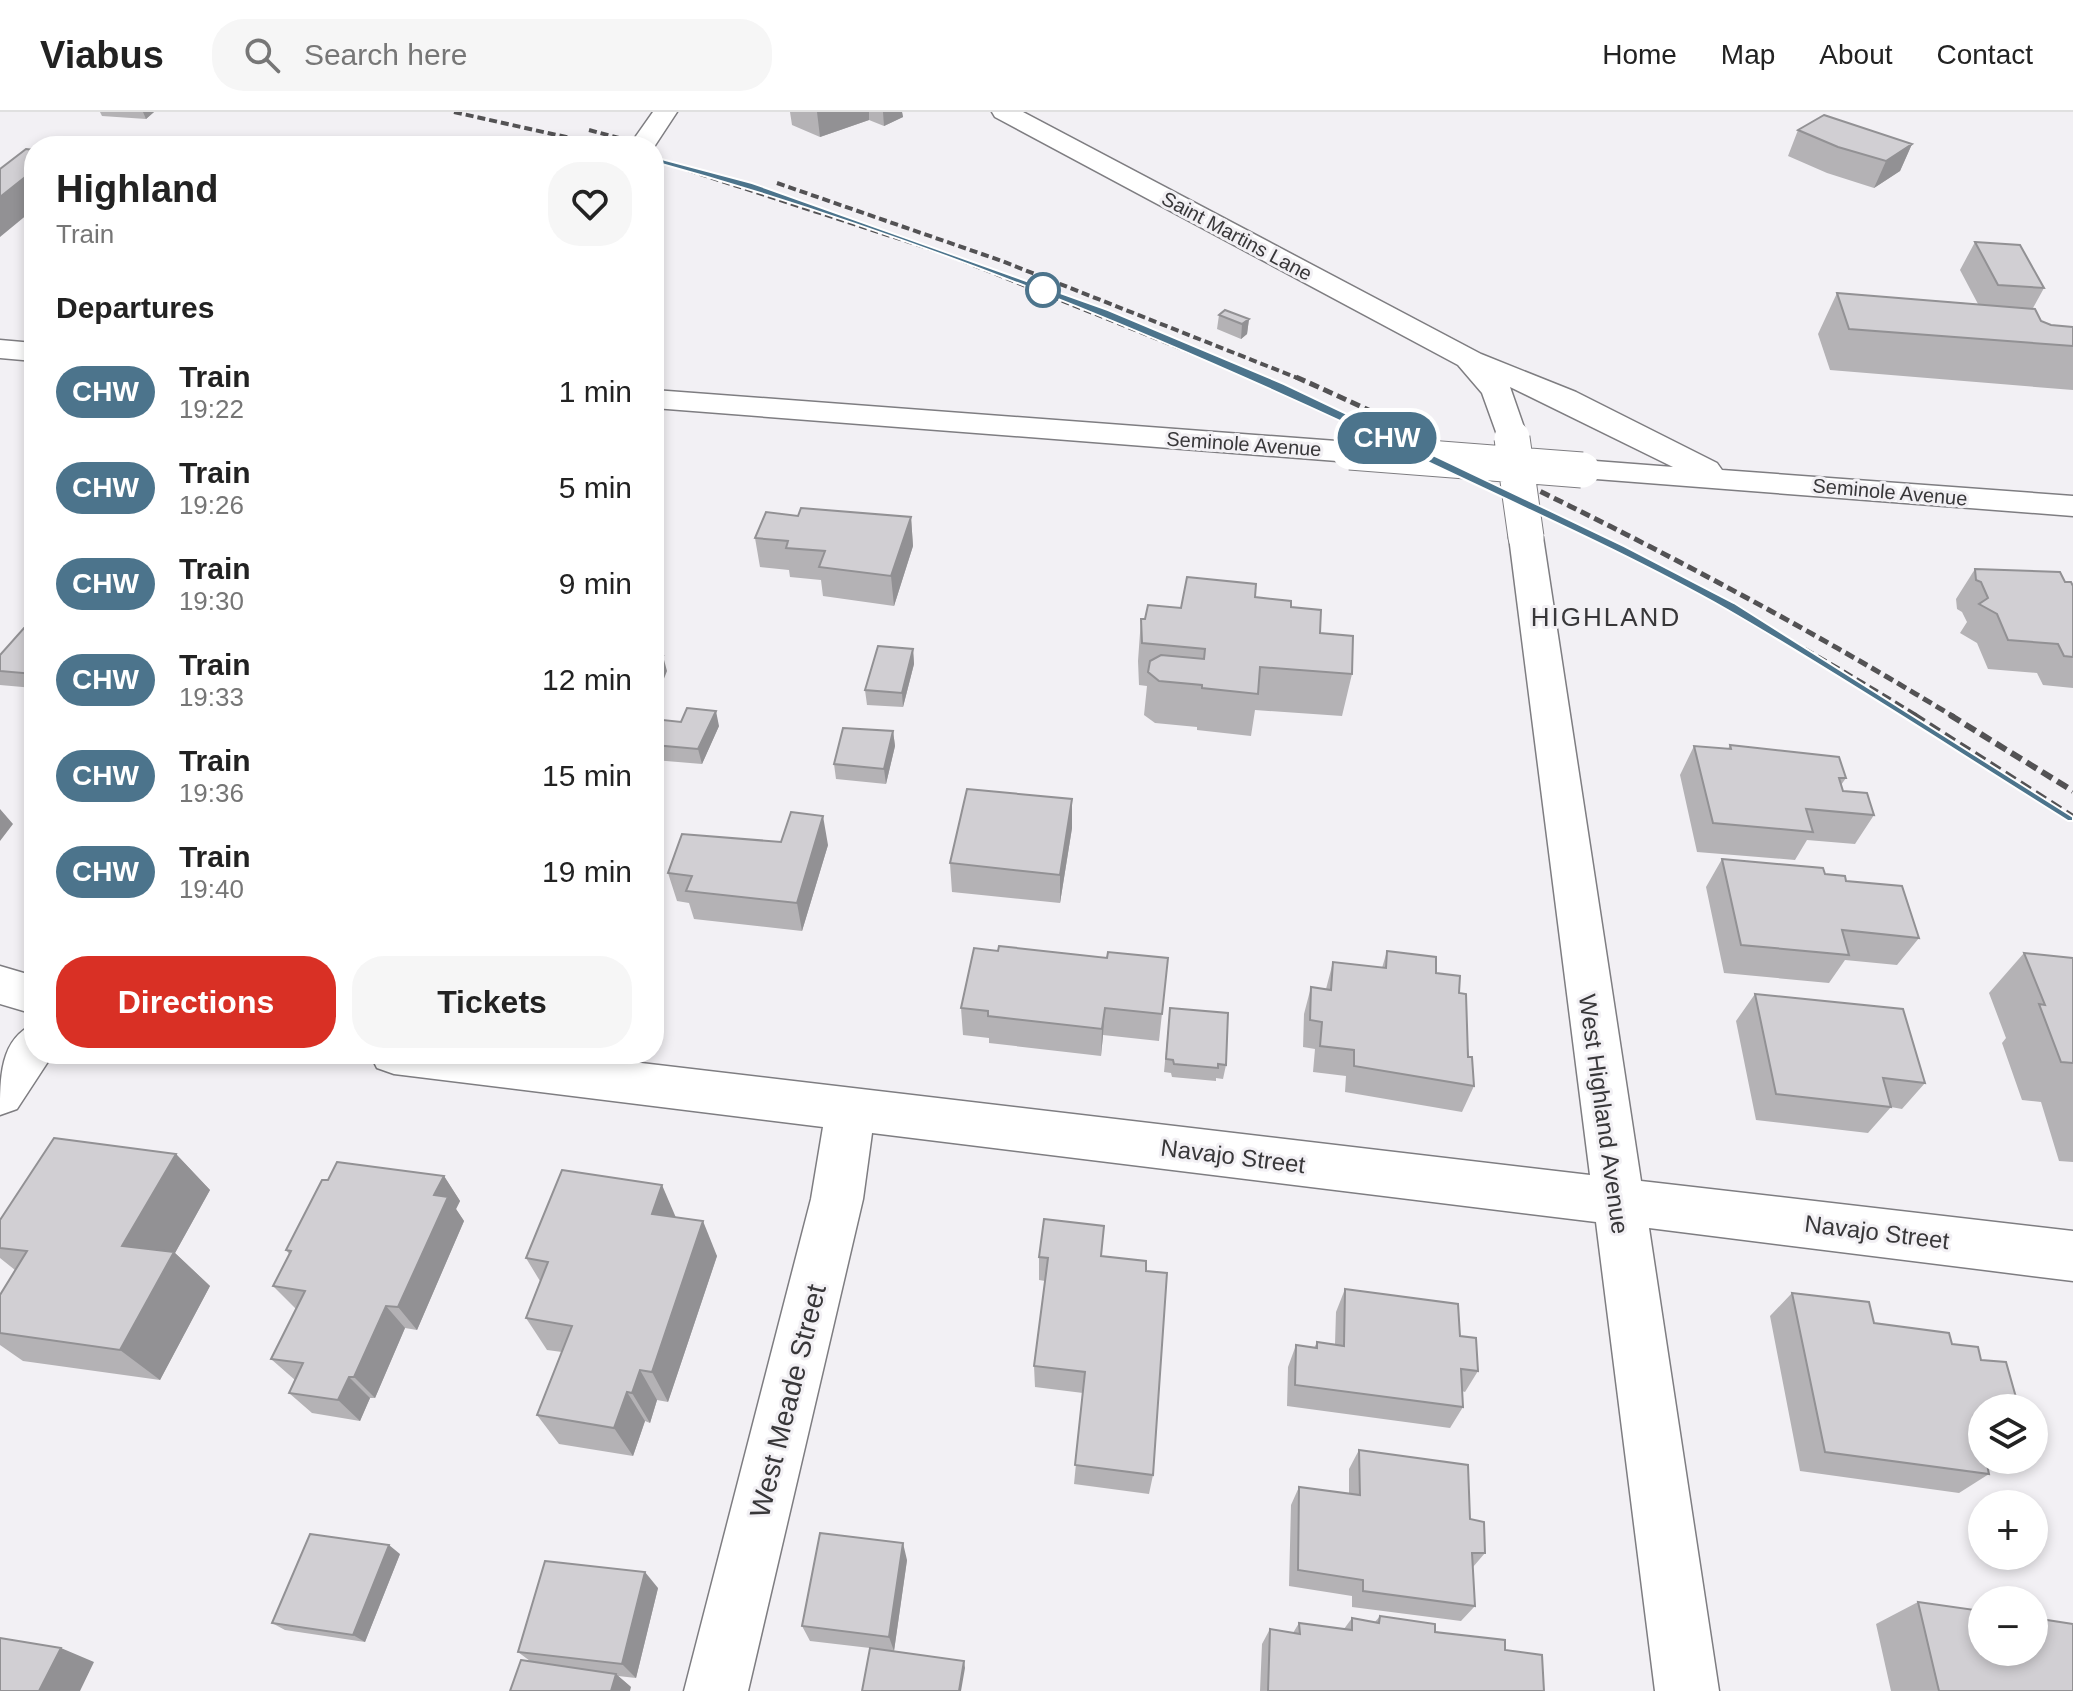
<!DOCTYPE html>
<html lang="en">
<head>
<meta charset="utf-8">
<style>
  :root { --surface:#fff; --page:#f6f6f6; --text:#222; --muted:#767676; --line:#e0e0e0; --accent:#d93025 }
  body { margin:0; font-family:Helvetica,sans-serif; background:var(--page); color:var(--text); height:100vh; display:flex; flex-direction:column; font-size:30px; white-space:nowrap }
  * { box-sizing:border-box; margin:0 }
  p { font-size:26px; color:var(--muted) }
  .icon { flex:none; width:44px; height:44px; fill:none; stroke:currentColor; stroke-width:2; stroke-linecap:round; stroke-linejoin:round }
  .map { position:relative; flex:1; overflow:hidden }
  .details { position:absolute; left:24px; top:24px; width:640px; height:928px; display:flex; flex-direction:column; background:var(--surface); border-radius:32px; box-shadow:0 4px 12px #0003 }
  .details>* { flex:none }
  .badge { padding:0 16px; border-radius:26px; font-size:28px; line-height:52px }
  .tools { position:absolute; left:1968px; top:1282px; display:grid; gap:16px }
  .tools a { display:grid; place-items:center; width:80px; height:80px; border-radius:50%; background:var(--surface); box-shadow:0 4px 12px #0003; font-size:40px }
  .map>.badge { position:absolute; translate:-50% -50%; box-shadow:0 0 0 4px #fff }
  h2 { padding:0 32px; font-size:30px; line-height:72px }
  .round { display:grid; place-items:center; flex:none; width:84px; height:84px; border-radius:32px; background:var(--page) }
  .summary { display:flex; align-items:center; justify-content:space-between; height:136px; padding:0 32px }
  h1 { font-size:38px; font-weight:700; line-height:60px }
  .button { display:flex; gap:16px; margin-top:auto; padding:16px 32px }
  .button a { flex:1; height:92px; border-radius:32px; background:var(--accent); color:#fff; font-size:32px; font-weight:700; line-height:92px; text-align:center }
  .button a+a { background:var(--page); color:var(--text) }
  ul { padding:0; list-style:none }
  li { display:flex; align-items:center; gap:24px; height:96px; padding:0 32px }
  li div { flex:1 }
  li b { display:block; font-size:30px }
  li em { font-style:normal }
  li .badge { min-width:88px; font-weight:700; text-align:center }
  header { display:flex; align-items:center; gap:48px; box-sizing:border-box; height:112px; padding:0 40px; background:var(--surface); border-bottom:2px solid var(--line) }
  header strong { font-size:38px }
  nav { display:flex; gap:44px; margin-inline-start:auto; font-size:28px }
  .search { width:560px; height:72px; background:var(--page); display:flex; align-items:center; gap:20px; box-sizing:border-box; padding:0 28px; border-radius:32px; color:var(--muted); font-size:30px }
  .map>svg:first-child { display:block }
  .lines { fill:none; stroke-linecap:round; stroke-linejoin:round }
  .street-casing { stroke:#7e7d81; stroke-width:3 }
  .street { fill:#fff; fill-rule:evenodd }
  .rail-far2 { stroke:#535254; stroke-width:4; stroke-dasharray:8 4; stroke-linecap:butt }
  .rail-far1 { stroke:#535254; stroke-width:5; stroke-dasharray:10 5; stroke-linecap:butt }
  .rail { stroke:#535254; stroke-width:6; stroke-dasharray:12 6; stroke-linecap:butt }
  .street-bridge-casing { stroke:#7e7d81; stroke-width:37; stroke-linecap:butt }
  .street-bridge { stroke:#fff; stroke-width:35 }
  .wall { fill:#b4b2b5 }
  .shaded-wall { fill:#929194 }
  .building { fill:#d1cfd3; stroke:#929194; stroke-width:2 }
  .line { fill:#4c748c; stroke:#fff; stroke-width:2 }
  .stop-dot { fill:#fff; stroke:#4c748c; stroke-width:4 }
  .labels { text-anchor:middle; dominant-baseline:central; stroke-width:6; stroke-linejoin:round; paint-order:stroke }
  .far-street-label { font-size:20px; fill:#383739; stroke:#f2f0f4 }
  .street-label { font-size:24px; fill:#383739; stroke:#f2f0f4 }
  .neighbourhood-label { font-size:26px; letter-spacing:2px; fill:#383739; stroke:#f2f0f4 }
  .near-street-label { font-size:28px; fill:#383739; stroke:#f2f0f4 }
</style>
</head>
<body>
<header>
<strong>Viabus</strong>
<div class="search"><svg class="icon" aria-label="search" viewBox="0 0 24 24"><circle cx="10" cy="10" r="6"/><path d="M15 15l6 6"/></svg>Search here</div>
<nav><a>Home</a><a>Map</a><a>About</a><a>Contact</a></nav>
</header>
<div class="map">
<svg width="2073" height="1579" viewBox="0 0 2073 1579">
  <rect width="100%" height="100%" fill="#f2f0f4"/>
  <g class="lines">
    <g class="street-casing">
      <path id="street" d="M 653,0 L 677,0 L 654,35 L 629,34 Z
        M 992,0 L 1023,0 L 1481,242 L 1576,280 L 1717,351 L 1722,358 L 2073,384 L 2073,404 L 1570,365 L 1565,358 L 1570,351 L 1582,348 L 1673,355 L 1510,275 L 1527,324 L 1522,331 L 1511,334 L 1500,331 L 1482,281 L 1458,253 L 995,5 Z
        M 0,228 L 34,231 L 34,249 L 0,246 Z
        M 654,278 L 1350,330 L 1362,333 L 1366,340 L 1362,347 L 1350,350 L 654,296 Z
        M 1526,414 L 1538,417 L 1543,425 L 1641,1069 L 2073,1119 L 2073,1169 L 1649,1116 L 1719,1579 L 1655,1579 L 1596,1110 L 872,1021 L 863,1087 L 748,1579 L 684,1579 L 811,1087 L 823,1015 L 394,962 L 377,956 L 370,942 L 565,942 L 1590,1063 L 1509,425 L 1514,417 Z
        M 0,854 L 34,864 L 34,902 L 0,892 Z
        M 34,912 L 34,942 L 53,942 L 17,997 L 0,1003 C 0,965 0,927 34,912 Z"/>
    </g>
    <use href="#street" class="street"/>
    <path class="rail-far2" d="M 454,0 L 606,34
      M 589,18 L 649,34
      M 654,47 L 946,142 L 1257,267
      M 777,71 L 1002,149 L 1300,267"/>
    <path class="rail-far1" d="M 1253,265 C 1481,367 1706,473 1918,605
      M 1296,265 C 1521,366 1743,476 1954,605"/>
    <path class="rail" d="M 1914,603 L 2073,705
      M 1950,603 L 2073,679"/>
    <g class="street-bridge-casing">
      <path id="street-bridge" d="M 1512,326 L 1526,425
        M 1350,340 L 1582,358"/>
    </g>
    <use href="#street-bridge" class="street-bridge"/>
  </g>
  <path class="wall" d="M 100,0 L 154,0 L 146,7 L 102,4 Z
    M 790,0 L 902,0 L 903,5 L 884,14 L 869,8 L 820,25 L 792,13 Z
    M 1798,18 L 1912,32 L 1900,59 L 1874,76 L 1827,61 L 1788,44 Z
    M 34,106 L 34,119 L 29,110 Z
    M 1975,130 L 2044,176 L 2033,196 L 2041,209 L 2051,213 L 2073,215 L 2073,278 L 1830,258 L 1818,222 L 1837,181 L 1978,192 L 1960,158 Z
    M 1219,203 L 1249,207 L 1247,222 L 1241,227 L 1217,217 Z
    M 798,404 L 911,405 L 913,434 L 894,494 L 823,484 L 821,468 L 790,465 L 789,458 L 760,455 L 755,426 Z
    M 1975,457 L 2065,470 L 2073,474 L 2073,576 L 2043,573 L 2037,561 L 1988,557 L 1977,531 L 1960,521 L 1967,510 L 1962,500 L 1957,497 L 1956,487 Z
    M 1291,495 L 1320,521 L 1352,562 L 1342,604 L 1255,598 L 1251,624 L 1197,618 L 1197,615 L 1155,611 L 1144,603 L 1147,574 L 1139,573 L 1138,549 L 1141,507 L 1145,507 L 1181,496 Z
    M 34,517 L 34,576 L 0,573 L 0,543 Z
    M 913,537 L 914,552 L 903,595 L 867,593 L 865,578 Z
    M 654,607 L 719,614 L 702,652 L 654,648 Z
    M 893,619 L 895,634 L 886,672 L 836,667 L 834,652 Z
    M 1730,633 L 1846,666 L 1841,673 L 1843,679 L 1874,703 L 1855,732 L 1807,728 L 1795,748 L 1697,740 L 1680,663 L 1694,634 L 1728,637 Z
    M 1072,687 L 1072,716 L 1060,791 L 952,780 L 950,751 Z
    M 781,730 L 828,733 L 802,819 L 694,807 L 689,791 L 677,789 L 668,761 Z
    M 1722,747 L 1825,762 L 1846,769 L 1919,826 L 1897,853 L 1845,848 L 1829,871 L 1724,861 L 1706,775 Z
    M 998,839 L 1107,846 L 1168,846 L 1159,929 L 1103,923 L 1101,944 L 989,931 L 989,926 L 963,923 L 961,896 Z
    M 1387,839 L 1436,861 L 1459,881 L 1474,974 L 1462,1000 L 1345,980 L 1346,964 L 1313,960 L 1315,937 L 1303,935 L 1304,902 L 1311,875 L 1326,877 L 1333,850 L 1382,856 Z
    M 2024,841 L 2073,846 L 2073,1050 L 2059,1049 L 2041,990 L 2022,988 L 2002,931 L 2006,926 L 1989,881 Z
    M 1755,882 L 1925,971 L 1902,997 L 1891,995 L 1868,1021 L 1756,1008 L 1736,909 Z
    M 1170,896 L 1226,953 L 1223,967 L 1216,966 L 1216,969 L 1172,965 L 1171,961 L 1164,960 Z
    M 176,1042 L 210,1078 L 175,1141 L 210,1174 L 160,1268 L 23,1249 L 0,1233 L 0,1183 L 15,1158 L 0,1146 L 0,1108 Z
    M 444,1064 L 460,1089 L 456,1097 L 464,1109 L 417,1218 L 405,1216 L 375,1286 L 370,1286 L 360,1309 L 312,1301 L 289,1281 L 295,1268 L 271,1247 L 296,1197 L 273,1174 L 290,1143 L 286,1138 L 328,1068 Z
    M 676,1105 L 717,1144 L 668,1290 L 657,1288 L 650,1311 L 645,1309 L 633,1344 L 559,1332 L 537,1303 L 562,1240 L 547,1238 L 526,1206 L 540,1169 L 526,1146 Z
    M 1102,1144 L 1153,1363 L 1149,1382 L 1074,1372 L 1083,1281 L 1035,1275 L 1034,1254 L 1045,1169 L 1039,1168 L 1039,1145 Z
    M 1345,1177 L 1460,1224 L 1478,1259 L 1465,1280 L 1462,1279 L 1463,1295 L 1450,1316 L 1287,1294 L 1288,1255 L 1296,1233 L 1314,1236 L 1317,1230 L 1335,1232 L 1336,1200 Z
    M 1792,1181 L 1874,1211 L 1952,1232 L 1981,1248 L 1982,1348 L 1989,1362 L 1959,1381 L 1800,1359 L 1770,1204 Z
    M 1359,1338 L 1470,1407 L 1485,1441 L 1473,1455 L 1475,1494 L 1461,1509 L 1352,1495 L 1352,1484 L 1289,1474 L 1291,1393 L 1299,1375 L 1349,1382 L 1349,1357 Z
    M 400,1442 L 365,1530 L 285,1518 L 272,1511 Z
    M 907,1448 L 894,1539 L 965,1556 L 870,1536 L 810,1529 L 802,1514 Z
    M 658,1476 L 636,1566 L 618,1564 L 631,1575 L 530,1549 L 518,1540 Z
    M 1918,1490 L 2073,1579 L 1891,1579 L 1876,1512 Z
    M 1380,1504 L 1505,1538 L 1544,1579 L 1260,1579 L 1262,1532 L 1270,1517 L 1293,1521 L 1299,1511 L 1344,1517 L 1352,1506 L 1375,1510 Z"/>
  <path class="shaded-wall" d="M 143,0 L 154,0 L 146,7 Z
    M 817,0 L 869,0 L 869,8 L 820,25 Z
    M 883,0 L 902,0 L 903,5 L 884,14 Z
    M 1912,32 L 1900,59 L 1874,76 L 1886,49 Z
    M 34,58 L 34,97 L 0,125 L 0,85 Z
    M 1249,207 L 1247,222 L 1241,227 L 1242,212 Z
    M 911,405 L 913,434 L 894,494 L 891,464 Z
    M 913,537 L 914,552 L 903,595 L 902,581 Z
    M 660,540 L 662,547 L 663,544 L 667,559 L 654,592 L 654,567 Z
    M 716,599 L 719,614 L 702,652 L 698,637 Z
    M 893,619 L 895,634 L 886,672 L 884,657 Z
    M 1072,687 L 1072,716 L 1060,791 L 1060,763 Z
    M 0,697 L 13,712 L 0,729 Z
    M 823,704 L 828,733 L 802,819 L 797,791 Z
    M 1105,896 L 1103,923 L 1101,944 L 1102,917 Z
    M 176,1042 L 210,1078 L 175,1141 L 210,1174 L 160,1268 L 120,1238 L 122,1134 Z
    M 444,1064 L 460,1089 L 456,1097 L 464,1109 L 417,1218 L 398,1195 L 434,1083 Z
    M 662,1073 L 677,1108 L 652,1102 Z
    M 703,1109 L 717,1144 L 668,1290 L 652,1260 Z
    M 386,1194 L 405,1216 L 375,1286 L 354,1265 Z
    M 640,1258 L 657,1288 L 650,1311 L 632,1281 Z
    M 349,1265 L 370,1286 L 360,1309 L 338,1288 Z
    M 627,1280 L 645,1309 L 633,1344 L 614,1316 Z
    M 903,1431 L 907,1448 L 894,1539 L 889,1525 Z
    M 389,1433 L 400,1442 L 365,1530 L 353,1523 Z
    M 645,1460 L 658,1476 L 636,1566 L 622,1552 Z
    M 61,1536 L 94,1550 L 80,1579 L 39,1579 Z
    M 964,1549 L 965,1556 L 961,1579 L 959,1579 Z
    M 616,1562 L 631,1575 L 630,1579 L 611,1579 Z"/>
  <path class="building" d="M 1824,3 L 1912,32 L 1886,49 L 1838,35 L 1798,18 Z
    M 26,37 L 34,38 L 34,58 L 0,85 L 0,57 Z
    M 1975,130 L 2020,133 L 2044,176 L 1998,173 Z
    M 1837,181 L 2035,197 L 2041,209 L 2051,213 L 2073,215 L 2073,234 L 1849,217 Z
    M 1225,198 L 1249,207 L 1242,212 L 1219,203 Z
    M 801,396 L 911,405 L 891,464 L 819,455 L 825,439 L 786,436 L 788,429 L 755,426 L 766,400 L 798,404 Z
    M 1975,457 L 2060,460 L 2065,470 L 2071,470 L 2073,474 L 2073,545 L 2064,544 L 2058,532 L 2008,528 L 1997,502 L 1979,492 L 1988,486 L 1981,470 L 1976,468 Z
    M 1187,465 L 1256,472 L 1255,485 L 1291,489 L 1291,495 L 1321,498 L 1320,521 L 1353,524 L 1352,562 L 1260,555 L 1258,582 L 1202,576 L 1202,573 L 1159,569 L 1148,560 L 1150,549 L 1161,543 L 1204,547 L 1205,537 L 1142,531 L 1141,507 L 1145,507 L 1148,493 L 1181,496 Z
    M 24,516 L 34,517 L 34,562 L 0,559 L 0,543 Z
    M 878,534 L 913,537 L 902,581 L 865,578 Z
    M 654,540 L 660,540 L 659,544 L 663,544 L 654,567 Z
    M 687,596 L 716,599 L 698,637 L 654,633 L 654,607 L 681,610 Z
    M 843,616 L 893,619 L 884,657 L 834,652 Z
    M 1730,633 L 1839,645 L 1846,666 L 1839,666 L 1843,679 L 1867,681 L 1874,703 L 1806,697 L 1813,720 L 1713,711 L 1694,634 L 1731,637 Z
    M 967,677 L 1072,687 L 1060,763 L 950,751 Z
    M 791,700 L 823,704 L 797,791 L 686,779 L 692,764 L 668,761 L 682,722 L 781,730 Z
    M 1722,747 L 1823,756 L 1825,762 L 1845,764 L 1846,769 L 1902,774 L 1919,826 L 1842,818 L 1849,843 L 1741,833 Z
    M 999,834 L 1107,846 L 1108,840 L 1168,846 L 1162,902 L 1105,896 L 1102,917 L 988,904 L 988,899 L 961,896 L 974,836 L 998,839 Z
    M 1387,839 L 1436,845 L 1436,861 L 1460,864 L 1459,881 L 1466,882 L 1468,945 L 1472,945 L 1474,974 L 1354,954 L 1354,938 L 1320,934 L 1322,910 L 1310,908 L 1311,875 L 1331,878 L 1333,850 L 1386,856 Z
    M 2024,841 L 2073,846 L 2073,951 L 2061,950 L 2039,892 L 2045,893 Z
    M 1755,882 L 1903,897 L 1925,971 L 1883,966 L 1891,995 L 1776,982 Z
    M 1170,896 L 1228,901 L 1226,953 L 1218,952 L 1218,956 L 1174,952 L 1173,948 L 1166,947 Z
    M 54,1026 L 176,1042 L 122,1134 L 174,1140 L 120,1238 L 0,1221 L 0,1183 L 27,1139 L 0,1136 L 0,1108 Z
    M 337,1050 L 444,1064 L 434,1083 L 448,1085 L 398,1195 L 386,1194 L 354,1265 L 349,1265 L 338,1288 L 289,1281 L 303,1251 L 271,1247 L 305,1179 L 273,1174 L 291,1139 L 286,1138 L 322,1068 L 328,1068 Z
    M 562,1058 L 662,1073 L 652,1102 L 703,1109 L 652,1260 L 640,1258 L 632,1281 L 627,1280 L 614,1316 L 537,1303 L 572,1214 L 526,1206 L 548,1150 L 526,1146 Z
    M 1044,1107 L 1104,1114 L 1101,1144 L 1146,1149 L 1146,1159 L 1167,1161 L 1153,1363 L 1075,1353 L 1085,1260 L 1034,1254 L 1048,1146 L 1039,1145 Z
    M 1345,1177 L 1458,1192 L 1460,1224 L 1476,1226 L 1478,1259 L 1461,1257 L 1463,1295 L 1295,1273 L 1296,1233 L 1317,1236 L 1317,1230 L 1344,1234 Z
    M 1792,1181 L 1869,1190 L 1874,1211 L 1949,1221 L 1952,1232 L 1978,1235 L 1981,1248 L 2006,1250 L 2019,1296 L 1982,1296 L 1982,1305 L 1974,1304 L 1982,1334 L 1982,1348 L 1986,1348 L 1989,1362 L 1825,1340 Z
    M 1359,1338 L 1468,1353 L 1470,1407 L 1484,1410 L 1485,1441 L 1472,1441 L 1475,1494 L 1363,1479 L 1363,1468 L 1298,1458 L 1299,1375 L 1360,1383 Z
    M 820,1421 L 903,1431 L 889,1525 L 802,1514 Z
    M 310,1422 L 389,1433 L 353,1523 L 272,1511 Z
    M 545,1449 L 645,1460 L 622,1552 L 518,1540 Z
    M 1918,1490 L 1982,1499 L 1982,1540 L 2034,1540 L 2034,1506 L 2073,1512 L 2073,1579 L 1939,1579 Z
    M 1380,1504 L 1435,1512 L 1435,1520 L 1505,1528 L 1505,1538 L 1542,1543 L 1544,1579 L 1268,1579 L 1270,1517 L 1300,1522 L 1299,1511 L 1352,1518 L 1352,1506 L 1379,1511 Z
    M 0,1526 L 61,1536 L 39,1579 L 0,1579 Z
    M 870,1536 L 964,1549 L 959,1579 L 862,1579 Z
    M 521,1548 L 616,1562 L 611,1579 L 510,1579 Z"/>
  <path class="line" d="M 654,45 L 752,71 L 1021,167 L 1108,198 L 1284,272 L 1624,434 L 1734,491 L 2073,705 L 2073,709 L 2068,709 C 1954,638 1842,564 1726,497 C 1632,444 1533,400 1436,354 C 1183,233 922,123 651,49 Z"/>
  <circle class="stop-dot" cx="1043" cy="178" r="16"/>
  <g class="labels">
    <g class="far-street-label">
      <text transform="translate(1237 124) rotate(28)">Saint Martins Lane</text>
      <text transform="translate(1244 332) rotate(4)">Seminole Avenue</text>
      <text transform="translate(1890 380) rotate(5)">Seminole Avenue</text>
    </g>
    <g class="street-label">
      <text transform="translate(1604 1002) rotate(82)">West Highland Avenue</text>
      <text transform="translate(1233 1044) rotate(7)">Navajo Street</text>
      <text transform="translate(1877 1120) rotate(7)">Navajo Street</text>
    </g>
    <g class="neighbourhood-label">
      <text x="1606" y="505">HIGHLAND</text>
    </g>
    <g class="near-street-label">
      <text transform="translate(788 1289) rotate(-76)">West Meade Street</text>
    </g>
  </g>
</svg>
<div class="tools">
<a><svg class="icon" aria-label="layers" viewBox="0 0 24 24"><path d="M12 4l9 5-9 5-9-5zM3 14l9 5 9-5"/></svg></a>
<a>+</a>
<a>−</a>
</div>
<b class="badge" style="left:1387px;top:326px;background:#4c748c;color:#fff">CHW</b>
<section class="details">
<div class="summary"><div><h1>Highland</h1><p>Train</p></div><a class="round"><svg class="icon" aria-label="heart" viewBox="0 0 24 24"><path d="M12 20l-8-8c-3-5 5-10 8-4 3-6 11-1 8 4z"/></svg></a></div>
<h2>Departures</h2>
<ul>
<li><span class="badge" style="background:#4c748c;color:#fff">CHW</span><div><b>Train</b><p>19:22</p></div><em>1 min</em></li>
<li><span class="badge" style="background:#4c748c;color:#fff">CHW</span><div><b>Train</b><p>19:26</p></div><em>5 min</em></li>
<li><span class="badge" style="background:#4c748c;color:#fff">CHW</span><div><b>Train</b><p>19:30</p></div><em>9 min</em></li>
<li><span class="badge" style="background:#4c748c;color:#fff">CHW</span><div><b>Train</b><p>19:33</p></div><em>12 min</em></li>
<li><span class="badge" style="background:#4c748c;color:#fff">CHW</span><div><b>Train</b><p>19:36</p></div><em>15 min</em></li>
<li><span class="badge" style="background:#4c748c;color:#fff">CHW</span><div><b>Train</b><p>19:40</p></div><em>19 min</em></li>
</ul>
<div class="button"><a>Directions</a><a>Tickets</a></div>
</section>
</div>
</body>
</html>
